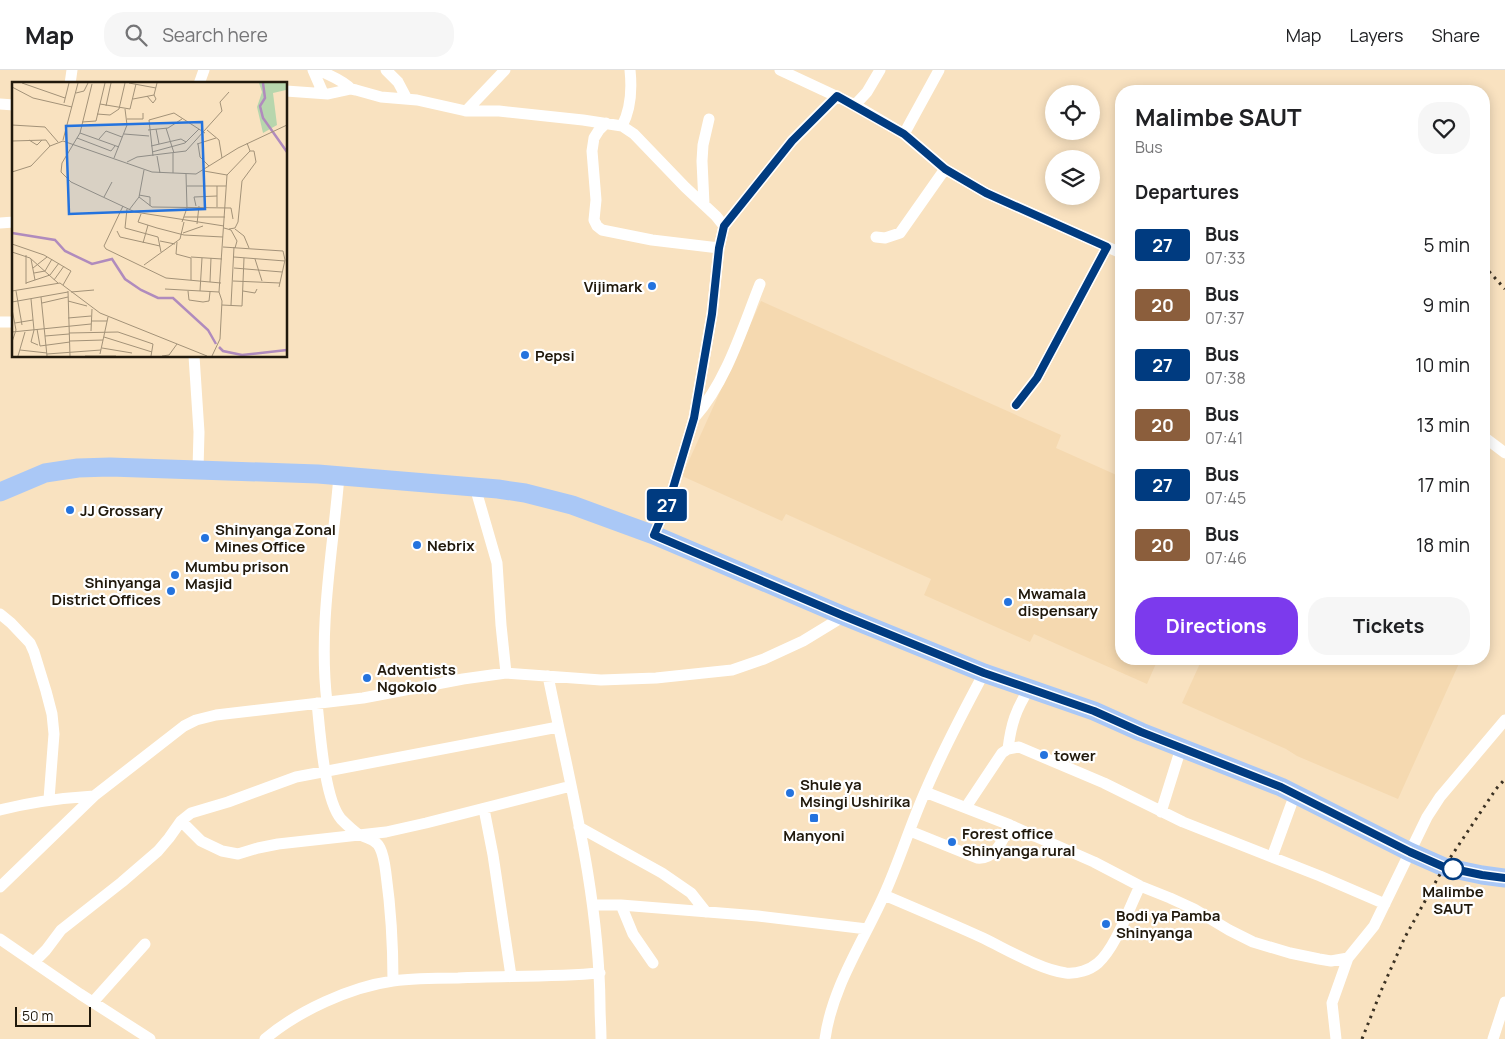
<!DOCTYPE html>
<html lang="en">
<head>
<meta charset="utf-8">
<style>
  :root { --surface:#fff; --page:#f6f6f6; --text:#202124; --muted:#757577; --line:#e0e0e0; --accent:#7c3aed }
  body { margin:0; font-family:Manrope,sans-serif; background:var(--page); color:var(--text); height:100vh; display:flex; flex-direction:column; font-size:19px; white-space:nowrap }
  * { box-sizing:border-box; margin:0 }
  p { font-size:16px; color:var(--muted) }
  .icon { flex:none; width:28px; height:28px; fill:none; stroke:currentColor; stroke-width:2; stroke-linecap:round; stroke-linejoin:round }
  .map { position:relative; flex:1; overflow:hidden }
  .side { position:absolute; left:1115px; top:15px; width:375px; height:580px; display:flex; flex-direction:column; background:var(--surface); border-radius:20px; box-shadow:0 2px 12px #0003 }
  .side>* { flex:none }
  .badge { padding:0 10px; border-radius:4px; font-size:18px; line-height:32px }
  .buttons { position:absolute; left:1045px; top:15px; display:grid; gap:10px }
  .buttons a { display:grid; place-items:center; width:55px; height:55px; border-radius:50%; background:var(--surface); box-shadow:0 2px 12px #0003; font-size:25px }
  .scale { position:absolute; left:15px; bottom:12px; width:76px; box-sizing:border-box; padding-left:5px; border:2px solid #21190c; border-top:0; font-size:14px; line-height:18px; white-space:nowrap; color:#21190c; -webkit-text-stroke:4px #fff; paint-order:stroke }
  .map>.badge { position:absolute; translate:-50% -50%; box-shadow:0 0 0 2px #fff }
  h2 { padding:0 20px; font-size:19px; line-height:45px }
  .round { display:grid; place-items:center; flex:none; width:52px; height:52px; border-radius:20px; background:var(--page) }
  .head { display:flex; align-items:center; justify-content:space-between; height:85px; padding:0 20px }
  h1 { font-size:24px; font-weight:700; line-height:38px }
  .primary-button { display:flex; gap:10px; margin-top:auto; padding:10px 20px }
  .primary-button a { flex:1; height:58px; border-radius:20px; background:var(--accent); color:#fff; font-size:20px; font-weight:700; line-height:58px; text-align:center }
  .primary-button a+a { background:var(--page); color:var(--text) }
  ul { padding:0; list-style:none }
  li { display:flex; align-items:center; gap:15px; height:60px; padding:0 20px }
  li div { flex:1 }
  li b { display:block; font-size:19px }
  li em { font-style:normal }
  li .badge { min-width:55px; font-weight:700; text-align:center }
  header { display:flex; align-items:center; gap:30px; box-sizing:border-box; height:70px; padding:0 25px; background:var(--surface); border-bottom:1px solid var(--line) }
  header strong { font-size:24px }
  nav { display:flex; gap:28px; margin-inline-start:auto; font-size:18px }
  .search { width:350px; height:45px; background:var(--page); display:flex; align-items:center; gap:12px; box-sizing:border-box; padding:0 18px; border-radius:20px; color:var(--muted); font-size:19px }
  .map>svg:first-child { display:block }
  .built { fill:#f5d9b0 }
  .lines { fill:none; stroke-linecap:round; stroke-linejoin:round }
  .minor { stroke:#fff; stroke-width:11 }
  .trunk { stroke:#aac8f6; stroke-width:19 }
  .rail { stroke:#3b3122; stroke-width:3; stroke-dasharray:2.5 5; stroke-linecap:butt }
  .line-casing { stroke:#fff; stroke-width:11 }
  .line { stroke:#003b80; stroke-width:8 }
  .poi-dot { fill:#2473de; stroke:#fff; stroke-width:2 }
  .stop-dot { fill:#fff; stroke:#003b80; stroke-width:2.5 }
  .labels { text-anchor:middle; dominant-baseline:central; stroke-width:4.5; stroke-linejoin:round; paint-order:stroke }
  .poi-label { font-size:15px; font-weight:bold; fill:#21190c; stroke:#fff; text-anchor:start }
  .stop-label { font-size:15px; font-weight:bold; fill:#21190c; stroke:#fff }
  .inset-river { fill:none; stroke:#b08bbd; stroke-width:2.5 }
  .inset-road { fill:none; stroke:#a39278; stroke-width:1 }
  .view { fill:#2473de; fill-opacity:0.15; stroke:#2473de; stroke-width:2.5 }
  .inset-edge { fill:none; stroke:#21190c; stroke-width:2.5 }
</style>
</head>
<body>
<header>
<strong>Map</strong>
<div class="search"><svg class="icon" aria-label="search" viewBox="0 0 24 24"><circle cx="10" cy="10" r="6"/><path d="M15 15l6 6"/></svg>Search here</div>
<nav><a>Map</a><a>Layers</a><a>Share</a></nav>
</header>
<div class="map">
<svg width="1505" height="969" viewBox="0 0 1505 969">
  <rect width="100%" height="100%" fill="#f9e2c0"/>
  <path class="built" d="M 761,231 L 1061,365 L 1056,378 L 1121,407 L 1121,589 L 1158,589 L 1147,614 L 1034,564 L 1030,572 L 924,525 L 931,509 L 786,444 L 782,451 L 682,406 Z
    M 1202,589 L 1461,589 L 1398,729 L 1297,686 L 1286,679 L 1182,633 Z"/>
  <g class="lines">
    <path class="minor" d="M 313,0 L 323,23
      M 319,0 C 330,6 343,10 351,19
      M 386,0 L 398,12 L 407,29
      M 780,0 L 855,35 L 904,64 L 945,99 L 986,123 L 1121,183
      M 70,14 L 72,0
      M 199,14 L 204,0
      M 286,21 L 328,24 L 351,19 L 356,20 L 381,27 L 417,30 L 466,41 L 499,41 L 583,50 L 622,56 L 634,64 L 685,117 L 716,146 L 724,156
      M 0,34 L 14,35
      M 855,35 L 867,22 L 880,0
      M 466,41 L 505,0
      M 606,53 L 599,60 L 594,68 L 592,81 L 596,130 L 594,150 L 597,156 L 602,160 L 652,170 L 719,178
      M 622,56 C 631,39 632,19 630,0
      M 904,64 L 939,0
      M 704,134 L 702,91 L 703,75 L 709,49
      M 0,153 L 14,152
      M 876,167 L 885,168 L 900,163 L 945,99
      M 0,252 L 14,252
      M 194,286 L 199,362 L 198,399
      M 1016,335 L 1037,308 L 1107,177
      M 695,347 C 727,310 742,259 760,214
      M 1484,367 L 1505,383
      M 475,417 L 497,493 L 501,555 L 506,603
      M 654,465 L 671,425 L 694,348 L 712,244 L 719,178 L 724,156 L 792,71 L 837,26
      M 0,544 L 11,553 L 30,573 L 34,582 L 46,621 L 52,644 L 54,664 L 49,729
      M 548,606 C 570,715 599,823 600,935 C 600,946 601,958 601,969
      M 327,632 C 318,557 333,480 339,406
      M 317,633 C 320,660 324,729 341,749 C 346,754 352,760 358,764 C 366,768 376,769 380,778 C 384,786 385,796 386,804 C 391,840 393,875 393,911
      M 1008,679 C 1011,654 1016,639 1029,619
      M 925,722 L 1010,755 L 1094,792 L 1140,816 L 1170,828 L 1194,839 L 1229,860 L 1253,872 L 1290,883 L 1319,889 L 1331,891 L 1348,888 L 1374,856 L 1427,747 L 1440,727 L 1505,650
      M 966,737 L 1002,683 L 1008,679 L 1019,677 L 1104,713 L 1183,752 L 1320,806 L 1385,834
      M 484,739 L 493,785 L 511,906
      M 0,740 C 31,732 62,728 94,726
      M 1161,742 L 1181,678
      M 181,751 L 201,771 L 222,781 L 238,784 L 258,778 L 278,774 L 386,762 L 426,753 L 571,716
      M 579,757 L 662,803 L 691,823 L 706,842
      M 910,761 L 977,788 C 996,790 1003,769 1010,755
      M 1272,787 L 1295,724
      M 0,817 L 94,726 L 184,656 L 196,650 L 216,645 L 363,628 L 463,609 L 506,603 L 601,610 L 656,608 L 732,600 L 764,589 L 803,571 L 844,546
      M 884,825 C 917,839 950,853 983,868 C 1006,879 1041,900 1066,903 C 1077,904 1090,900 1098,893 C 1116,877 1129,838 1140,816
      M 593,835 L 621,835 L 758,846 L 867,859
      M 621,835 L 633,864 L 653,893
      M 0,869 L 80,924 L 150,969
      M 34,892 L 46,880 L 61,860 L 122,812 L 158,781 L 169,768 L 181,751 L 191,743 L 228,732 L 296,707 L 558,657
      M 93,932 L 145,874
      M 265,969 C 298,941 350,917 393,911 C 414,908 437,908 458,908 C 505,906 553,907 600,903
      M 825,969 C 832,917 863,872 884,825 C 899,792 910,756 925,722 C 942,682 963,642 984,603
      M 1336,969 L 1332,933 L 1348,888
      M 1493,969 L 1505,932"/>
    <path class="trunk" d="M 0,422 L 45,403 L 78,398 L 110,397 L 318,404 L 498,419 L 525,423 L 572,435 L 654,465 L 844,546 L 984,603 L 1094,641 L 1141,662 L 1281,717 L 1410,782 L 1444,797 L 1482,805 L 1505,808"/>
    <path class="rail" d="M 1484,196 L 1505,219
      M 1362,969 L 1381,921 L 1405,867 L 1444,797 L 1496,719 L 1505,709"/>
  </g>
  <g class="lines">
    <g class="line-casing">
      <path id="line" d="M 1016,335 L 1037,308 L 1107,177 L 986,123 L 945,99 L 904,64 L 837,26 L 792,71 L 724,156 L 719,178 L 712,244 L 694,348 L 671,425 L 654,465 L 844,546 L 984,603 L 1094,641 L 1141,662 L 1281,717 L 1410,782 L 1444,797 L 1482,805 L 1505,808"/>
    </g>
    <use href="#line" class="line"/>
  </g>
  <g class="poi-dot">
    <circle cx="652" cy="216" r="5"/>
    <circle cx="525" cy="285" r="5"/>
    <circle cx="70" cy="440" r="5"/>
    <circle cx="205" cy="468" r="5"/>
    <circle cx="417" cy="475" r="5"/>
    <circle cx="175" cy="505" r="5"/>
    <circle cx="171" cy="521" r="5"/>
    <circle cx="1008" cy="532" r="5"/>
    <circle cx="367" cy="608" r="5"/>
    <circle cx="1044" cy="685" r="5"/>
    <circle cx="790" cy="723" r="5"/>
    <rect x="809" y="743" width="10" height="10" rx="2.5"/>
    <circle cx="952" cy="772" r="5"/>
    <circle cx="1106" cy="854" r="5"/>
  </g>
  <circle class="stop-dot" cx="1453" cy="799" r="10"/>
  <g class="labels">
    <g class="poi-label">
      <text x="642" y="216" text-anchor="end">Vijimark</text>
      <text x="535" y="285">Pepsi</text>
      <text x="80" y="440">JJ Grossary</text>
      <text x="215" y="459">Shinyanga Zonal<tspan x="215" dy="17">Mines Office</tspan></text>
      <text x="427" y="475">Nebrix</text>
      <text x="185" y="496">Mumbu prison<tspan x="185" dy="17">Masjid</tspan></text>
      <text x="161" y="512" text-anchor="end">Shinyanga<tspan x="161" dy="17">District Offices</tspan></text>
      <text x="1018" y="523">Mwamala<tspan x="1018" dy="17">dispensary</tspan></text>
      <text x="377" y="599">Adventists<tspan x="377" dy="17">Ngokolo</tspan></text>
      <text x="1054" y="685">tower</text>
      <text x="800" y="714">Shule ya<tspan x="800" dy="17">Msingi Ushirika</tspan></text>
      <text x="962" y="763">Forest office<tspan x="962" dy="17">Shinyanga rural</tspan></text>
      <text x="814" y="765" text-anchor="middle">Manyoni</text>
      <text x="1116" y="845">Bodi ya Pamba<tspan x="1116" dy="17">Shinyanga</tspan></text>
    </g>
    <g class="stop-label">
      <text x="1453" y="821">Malimbe<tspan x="1453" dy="17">SAUT</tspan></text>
    </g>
  </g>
  <g transform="translate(12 12)">
    <rect width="275" height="275" fill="#f9e2c0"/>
    <path d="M 247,1 L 275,1 L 274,8 L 261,11 L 265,43 L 251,51 L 245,25 L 250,10 Z" fill="#b7d6ad"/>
    <path class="inset-river" d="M 251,1 L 253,16 L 248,24 L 251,36 L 275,70M 0,151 L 43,158 L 53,169 L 80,182 L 100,177 L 113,197 L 129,208 L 146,216 L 161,216 L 196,248 L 204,262M 207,265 L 211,269 L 230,273 L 275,268"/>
    <path class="inset-road" d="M 10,1 L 53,16M 117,1 L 144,6M 0,5 L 21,16 L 60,25M 64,11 L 72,9 L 76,1M 135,14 L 141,21 L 144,17 L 142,13M 121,17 L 142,13 L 145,1M 52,21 L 57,1M 88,22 L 118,27 L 124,2M 94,24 L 99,1M 85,32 L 98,33 L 107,27 L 113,1M 115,37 L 131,37 L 131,31M 70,40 L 84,39 L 93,1M 0,43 L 33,45 L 46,60M 154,46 L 162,71M 144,47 L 147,62M 136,48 L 156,46 L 170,37M 195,48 L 207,58 L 210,76M 68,51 L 80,2M 112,52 L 137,54M 65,56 L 99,69 L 103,64M 87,57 L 94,49 L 110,55M 17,58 L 25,63 L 30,58M 51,58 L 66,1M 0,59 L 34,58 L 38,64M 185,62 L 204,56M 186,62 L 188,75 L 197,84M 139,64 L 169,57 L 174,60M 107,65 L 68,51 L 50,81 L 49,90 L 59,100 L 123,130 L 212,144M 140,70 L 173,61 L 187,47M 141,74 L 137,38 L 162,31 L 193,51M 145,74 L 148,91M 102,76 L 115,43 L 113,27M 115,80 L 125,75 L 174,69 L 210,29 L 208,20 L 217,10M 192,89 L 215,93M 0,90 L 19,84 L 38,64 L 51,59 L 140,90 L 184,92 L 226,66 L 275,43M 161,91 L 161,71M 175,104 L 214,104M 127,113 L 138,115 L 138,124M 92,115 L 100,100M 127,115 L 140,125 L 219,126 L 221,137M 111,124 L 92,164 L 94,167 L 154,196 L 209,201M 184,124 L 182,115 L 205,114M 205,125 L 205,104M 115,127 L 113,146 L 146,155 L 149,170M 117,128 L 127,115 L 132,88M 129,132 L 126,140 L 145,146 L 172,153 L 211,155M 172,135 L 213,135M 170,140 L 175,126 L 174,92M 185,142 L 187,124M 212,146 L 219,148 L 225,159 L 223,166M 217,147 L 223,146 L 226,140 L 230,99 L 244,80 L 242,69 L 238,69M 223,147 L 232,154 L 237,166M 105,149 L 108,155 L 148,164M 171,151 L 191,144M 148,159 L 163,162M 165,160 L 164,172 L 179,176 L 179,198M 131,161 L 136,143M 0,162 L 32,173 L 59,189 L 51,203M 211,165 L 271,169 L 273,178 L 267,205M 0,170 L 18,176 L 46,201M 14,173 L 14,202M 179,175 L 210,177M 222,175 L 273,179M 19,177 L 23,198M 243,177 L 250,199M 132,183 L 168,157 L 172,140M 21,186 L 35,175M 222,186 L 270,190M 22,191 L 33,189 L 40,177M 42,198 L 52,184M 221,199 L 268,201M 198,200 L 199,176M 14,201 L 38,193 L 47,181M 153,207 L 207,210M 0,209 L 48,201 L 88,231 L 195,274M 4,209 L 10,243M 56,209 L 58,274M 176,209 L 177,218 L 191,220 L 197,219 L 198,210M 188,209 L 190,176M 231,209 L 243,211 L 245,207M 59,210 L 82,208M 29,215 L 35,274M 19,217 L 22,248 L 19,260 L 26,263M 56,219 L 75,224M 0,220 L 56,210M 30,221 L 56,215M 210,223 L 230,224 L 232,176M 219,223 L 222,165M 0,227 L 4,248 L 0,260M 56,236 L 79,234M 79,239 L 95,239M 3,241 L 21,238M 25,247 L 28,264 L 58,260M 79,249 L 80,227M 0,250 L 79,242M 57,251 L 106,250 L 141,262 L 139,274M 33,254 L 57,252M 92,255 L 140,270M 58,259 L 91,258M 90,266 L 120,271M 8,268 L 35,271M 35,272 L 89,268M 88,272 L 96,235M 6,274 L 13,250M 73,274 L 104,274M 150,274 L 157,273 L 165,262M 200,274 L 208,257 L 210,219 L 207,210 L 215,93 L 238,69 L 235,61"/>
    <path class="view" d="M 190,40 L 193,127 L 57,132 L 54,44 Z"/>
    <rect width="275" height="275" class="inset-edge"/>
  </g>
</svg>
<div class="buttons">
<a><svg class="icon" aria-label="locate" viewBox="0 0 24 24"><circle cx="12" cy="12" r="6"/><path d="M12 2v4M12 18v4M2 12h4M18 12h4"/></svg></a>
<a><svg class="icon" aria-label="layers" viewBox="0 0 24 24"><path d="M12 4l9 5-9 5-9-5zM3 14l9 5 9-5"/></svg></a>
</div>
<div class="scale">50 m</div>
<b class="badge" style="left:667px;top:435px;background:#003b80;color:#fff">27</b>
<section class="side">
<div class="head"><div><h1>Malimbe SAUT</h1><p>Bus</p></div><a class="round"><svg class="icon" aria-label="heart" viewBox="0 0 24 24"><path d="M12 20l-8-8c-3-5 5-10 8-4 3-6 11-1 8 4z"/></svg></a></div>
<h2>Departures</h2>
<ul>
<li><span class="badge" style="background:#003b80;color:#fff">27</span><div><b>Bus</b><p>07:33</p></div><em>5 min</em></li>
<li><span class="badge" style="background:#8b5e3c;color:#fff">20</span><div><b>Bus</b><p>07:37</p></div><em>9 min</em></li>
<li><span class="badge" style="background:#003b80;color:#fff">27</span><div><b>Bus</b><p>07:38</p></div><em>10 min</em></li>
<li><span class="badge" style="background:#8b5e3c;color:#fff">20</span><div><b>Bus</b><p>07:41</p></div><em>13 min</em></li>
<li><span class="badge" style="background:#003b80;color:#fff">27</span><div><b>Bus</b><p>07:45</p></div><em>17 min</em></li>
<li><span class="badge" style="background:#8b5e3c;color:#fff">20</span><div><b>Bus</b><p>07:46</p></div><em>18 min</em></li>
</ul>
<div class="primary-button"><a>Directions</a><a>Tickets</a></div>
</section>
</div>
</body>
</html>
